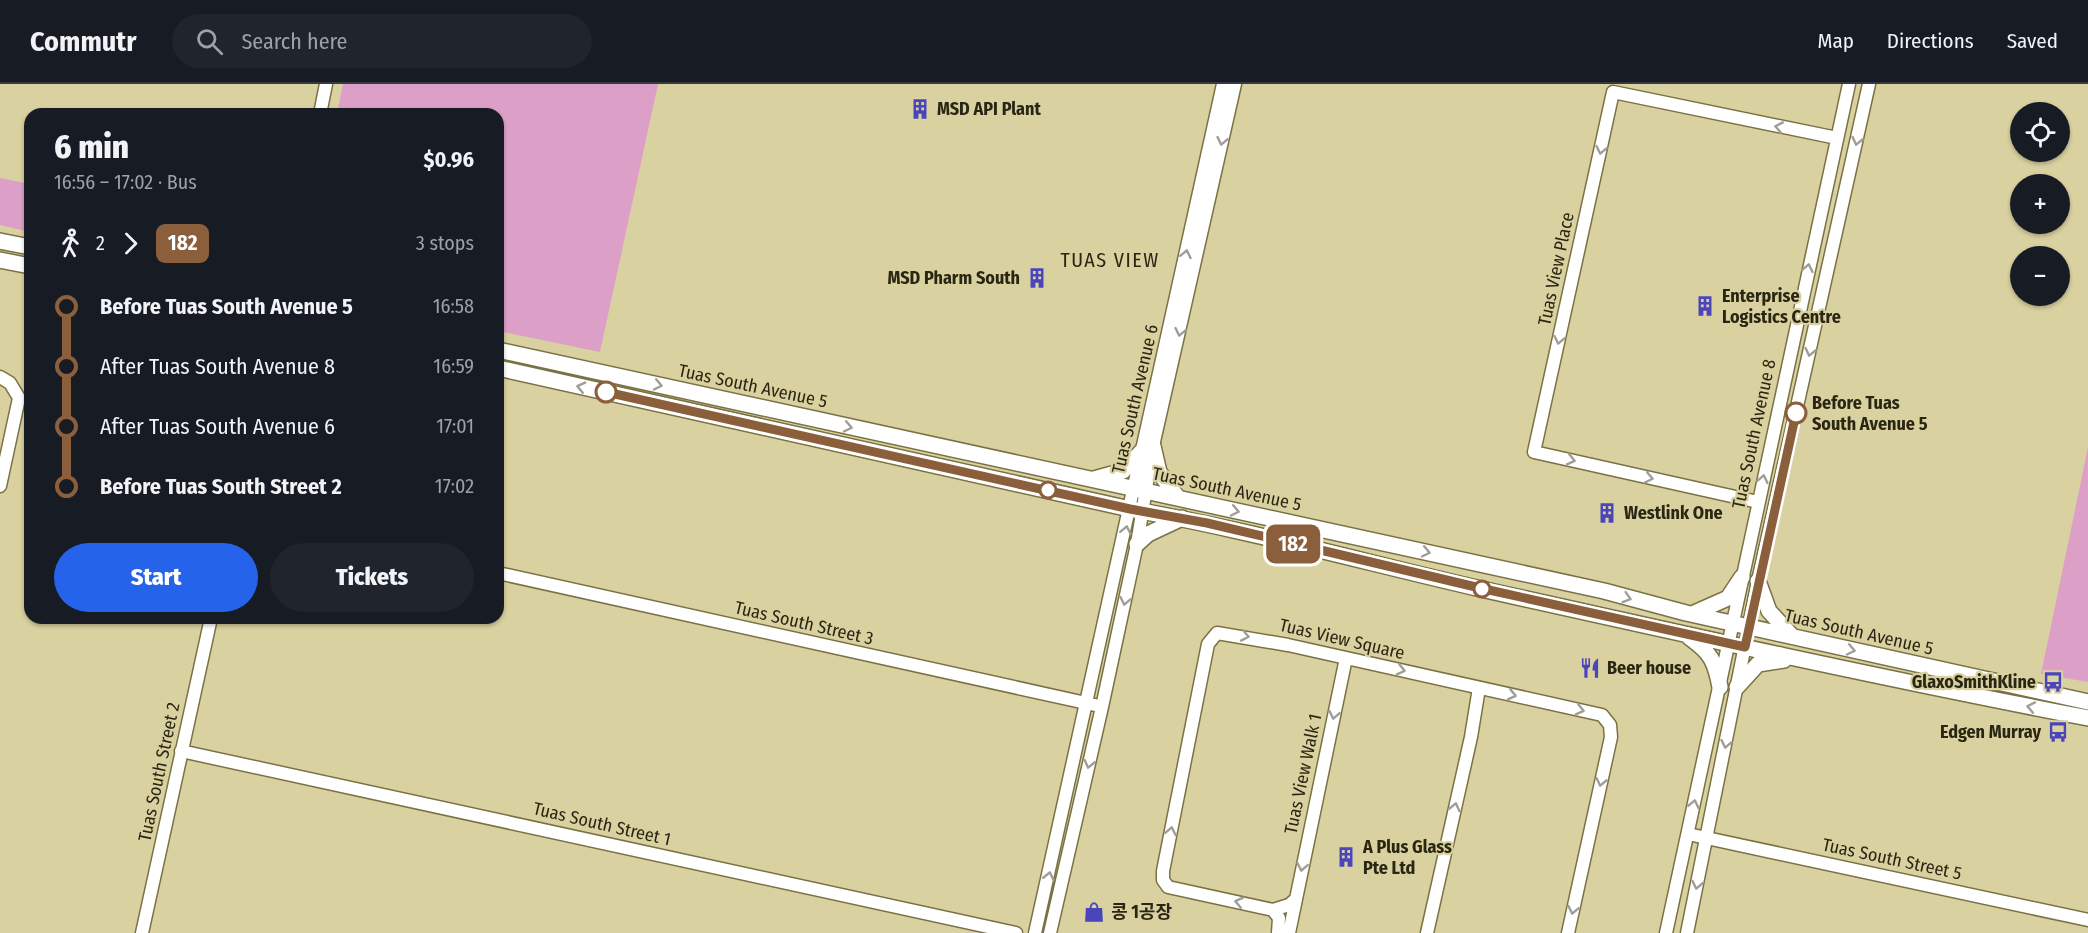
<!DOCTYPE html>
<html lang="en">
<head>
<meta charset="utf-8">
<style>
  :root { --surface:#171b24; --page:#20242c; --text:#f1f3f6; --muted:#9ea1a6; --line:#363941; --accent:#2563eb }
  body { margin:0; font-family:"Fira Sans Condensed","Noto Sans KR",sans-serif; background:var(--page); color:var(--text); height:100vh; display:flex; flex-direction:column; font-size:22px; white-space:nowrap }
  * { box-sizing:border-box; margin:0 }
  p { font-size:20px; color:var(--muted) }
  .icon { flex:none; width:33px; height:33px; fill:none; stroke:currentColor; stroke-width:2; stroke-linecap:round; stroke-linejoin:round }
  .map { position:relative; flex:1; overflow:hidden }
  .drawer { position:absolute; left:24px; top:24px; width:480px; height:516px; display:flex; flex-direction:column; background:var(--surface); border-radius:18px; box-shadow:0 2px 4px #0004 }
  .drawer>* { flex:none }
  .badge { padding:0 12px; border-radius:9px; font-size:21px; line-height:39px }
  .buttons { position:absolute; left:2010px; top:18px; display:grid; gap:12px }
  .buttons a { display:grid; place-items:center; width:60px; height:60px; border-radius:50%; background:var(--surface); box-shadow:0 2px 4px #0004; font-size:30px }
  .map>.badge { position:absolute; translate:-50% -50%; box-shadow:0 0 0 3px #fff }
  .legs { display:flex; align-items:center; gap:9px; height:66px; padding:0 30px; font-size:20px }
  .legs p { margin-inline-start:auto }
  .summary { display:flex; align-items:center; justify-content:space-between; height:102px; padding:0 30px }
  h1 { font-size:33px; font-weight:800; line-height:45px }
  .primary-button { display:flex; gap:12px; margin-top:auto; padding:12px 30px }
  .primary-button a { flex:1; height:69px; border-radius:36px; background:var(--accent); color:#fff; font-size:24px; font-weight:800; line-height:69px; text-align:center }
  .primary-button a+a { background:var(--page); color:var(--text) }
  ul { padding:0 30px; list-style:none }
  li { display:flex; align-items:center; gap:21px; height:60px; font-size:22px }
  li i { display:grid; place-items:center; width:9px; height:100%; margin:0 8px; background:currentColor }
  li i::after { content:''; width:15px; height:15px; margin:-8px; border:4px solid; border-radius:50%; background:var(--surface) }
  li p { margin-inline-start:auto }
  li:first-child i { background:linear-gradient(#0000 50%,currentColor 0) }
  li:last-child i { background:linear-gradient(currentColor 50%,#0000 0) }
  header { display:flex; align-items:center; gap:36px; box-sizing:border-box; height:84px; padding:0 30px; background:var(--surface); border-bottom:2px solid var(--line) }
  header strong { font-size:28px }
  nav { display:flex; gap:33px; margin-inline-start:auto; font-size:21px }
  .search { width:420px; height:54px; background:var(--page); display:flex; align-items:center; gap:15px; box-sizing:border-box; padding:0 21px; border-radius:33px; color:var(--muted); font-size:22px }
  .map>svg:first-child { display:block }
  .green { fill:#dca0c8 }
  .lines { fill:none; stroke-linecap:round; stroke-linejoin:round }
  .minor-casing { stroke:#7a7244; stroke-width:15 }
  .major-casing { stroke:#7a7244; stroke-width:18 }
  .minor { stroke:#fff; stroke-width:12 }
  .major { stroke:#fff; stroke-width:15 }
  .oneway { stroke:#9f9d95 }
  .line-1-casing { stroke:#fff; stroke-width:14 }
  .line-1 { stroke:#8b5e3c; stroke-width:9 }
  .stop-1-dot { fill:#fff; stroke:#8b5e3c; stroke-width:3 }
  .labels { text-anchor:middle; dominant-baseline:central; stroke-width:4.5; stroke-linejoin:round; paint-order:stroke }
  .poi-label { font-size:18px; font-weight:bold; fill:#292613; stroke:#dad1a0; text-anchor:start }
  .street-label { font-size:18px; fill:#292613; stroke:#dad1a0 }
  .stop-label { font-size:18px; font-weight:bold; fill:#292613; stroke:#dad1a0; text-anchor:start }
  .neighbourhood-label { font-size:20px; letter-spacing:1.5px; fill:#292613; stroke:#dad1a0 }
</style>
</head>
<body>
<header>
<strong>Commutr</strong>
<div class="search"><svg class="icon" aria-label="search" viewBox="0 0 24 24"><circle cx="10" cy="10" r="6"/><path d="M15 15l6 6"/></svg>Search here</div>
<nav><a>Map</a><a>Directions</a><a>Saved</a></nav>
</header>
<div class="map">
<svg width="2088" height="849" viewBox="0 0 2088 849">
  <rect width="100%" height="100%" fill="#dad1a0"/>
  <path class="green" d="M 343,0 L 658,0 L 600,268 L 498,247 L 498,30 L 337,30 Z
    M 0,94 L 30,100 L 30,148 L 0,141 Z
    M 2088,363 L 2088,598 L 2041,590 Z"/>
  <g class="lines">
    <g class="minor-casing">
      <path id="minor" d="M 320,30 L 326,0
        M 0,293 L 10,299 L 19,314 L 0,402
        M 1758,418 L 1534,368 L 1613,8 L 1837,54
        M 498,489 L 1095,621
        M 181,667 L 1016,849
        M 1688,750 L 2088,836
        M 1296,815 L 1289,821 L 1273,826 L 1168,803 L 1163,796 L 1163,787 L 1208,560 L 1217,549 L 1288,561 L 1602,631 L 1610,641 L 1611,653 L 1568,849
        M 1273,826 L 1279,834 L 1278,849
        M 142,849 L 211,534
        M 1035,849 L 1223,0
        M 1050,849 L 1102,623 L 1137,460 L 1153,362 L 1235,0
        M 1289,849 L 1346,574
        M 1427,849 L 1471,653 L 1479,604
        M 1666,849 L 1849,0
        M 1687,849 L 1758,497 L 1869,0"/>
    </g>
    <g class="major-casing">
      <path id="major" d="M 0,157 L 30,163
        M 0,176 L 30,182
        M 498,266 L 1604,507 L 1686,529 L 2088,618
        M 498,284 L 1130,425 C 1248,446 1364,478 1481,505 C 1683,550 1885,595 2088,634
        M 1153,362 L 1159,388 L 1178,414
        M 1094,395 L 1123,387 L 1142,367
        M 1137,460 L 1148,450 L 1182,434
        M 1758,497 L 1769,527 L 1792,552
        M 1692,530 L 1728,514 L 1742,493
        M 1690,554 C 1711,569 1715,577 1720,603
        M 1737,603 L 1758,580 L 1784,576"/>
    </g>
    <use href="#minor" class="minor"/>
    <use href="#major" class="major"/>
  </g>
  <defs><path id="oneway-chevron" d="M-2-3.5L2.5 0L-2 3.5" fill="none" stroke-width="1.6" stroke-linecap="round" stroke-linejoin="round" transform="scale(1.5)"/></defs>
  <g class="oneway">
    <use href="#oneway-chevron" transform="translate(1779 43) rotate(-169)"/>
    <use href="#oneway-chevron" transform="translate(1222 57) rotate(102)"/>
    <use href="#oneway-chevron" transform="translate(1857 57) rotate(103)"/>
    <use href="#oneway-chevron" transform="translate(1601 66) rotate(102)"/>
    <use href="#oneway-chevron" transform="translate(1186 170) rotate(-78)"/>
    <use href="#oneway-chevron" transform="translate(1808 184) rotate(-78)"/>
    <use href="#oneway-chevron" transform="translate(1180 248) rotate(102)"/>
    <use href="#oneway-chevron" transform="translate(1559 256) rotate(102)"/>
    <use href="#oneway-chevron" transform="translate(1810 268) rotate(103)"/>
    <use href="#oneway-chevron" transform="translate(658 301) rotate(12)"/>
    <use href="#oneway-chevron" transform="translate(581 303) rotate(-167)"/>
    <use href="#oneway-chevron" transform="translate(848 343) rotate(12)"/>
    <use href="#oneway-chevron" transform="translate(1571 376) rotate(13)"/>
    <use href="#oneway-chevron" transform="translate(1649 394) rotate(12)"/>
    <use href="#oneway-chevron" transform="translate(1763 395) rotate(-78)"/>
    <use href="#oneway-chevron" transform="translate(1235 427) rotate(12)"/>
    <use href="#oneway-chevron" transform="translate(1126 446) rotate(-78)"/>
    <use href="#oneway-chevron" transform="translate(1426 468) rotate(12)"/>
    <use href="#oneway-chevron" transform="translate(1627 514) rotate(17)"/>
    <use href="#oneway-chevron" transform="translate(1125 517) rotate(102)"/>
    <use href="#oneway-chevron" transform="translate(1245 552) rotate(11)"/>
    <use href="#oneway-chevron" transform="translate(1851 566) rotate(12)"/>
    <use href="#oneway-chevron" transform="translate(1401 586) rotate(13)"/>
    <use href="#oneway-chevron" transform="translate(1512 611) rotate(13)"/>
    <use href="#oneway-chevron" transform="translate(2031 623) rotate(-169)"/>
    <use href="#oneway-chevron" transform="translate(1580 626) rotate(13)"/>
    <use href="#oneway-chevron" transform="translate(1334 631) rotate(102)"/>
    <use href="#oneway-chevron" transform="translate(1726 660) rotate(102)"/>
    <use href="#oneway-chevron" transform="translate(1089 680) rotate(103)"/>
    <use href="#oneway-chevron" transform="translate(1601 698) rotate(102)"/>
    <use href="#oneway-chevron" transform="translate(1694 720) rotate(-77)"/>
    <use href="#oneway-chevron" transform="translate(1455 723) rotate(-77)"/>
    <use href="#oneway-chevron" transform="translate(1171 747) rotate(-79)"/>
    <use href="#oneway-chevron" transform="translate(1302 783) rotate(101)"/>
    <use href="#oneway-chevron" transform="translate(1049 792) rotate(-77)"/>
    <use href="#oneway-chevron" transform="translate(1697 801) rotate(101)"/>
    <use href="#oneway-chevron" transform="translate(1239 818) rotate(-167)"/>
    <use href="#oneway-chevron" transform="translate(1573 826) rotate(102)"/>
  </g>
  <g class="lines">
    <g class="line-1-casing">
      <path id="line-1" d="M 606,308 L 1130,425 L 1207,439 L 1480,504 L 1745,563 L 1796,329"/>
    </g>
    <use href="#line-1" class="line-1"/>
  </g>
  <defs>
    <g id="building-bare" transform="scale(1.62)"><path d="M-4-6H4V6H1V3H-1V6H-4ZM-2.5-4.3h1.7v1.8h-1.7ZM.8-4.3h1.7v1.8H.8ZM-2.5-1h1.7V.8h-1.7ZM.8-1h1.7V.8H.8Z" fill="#4b45bc" stroke="#dad1a0" stroke-width="2.5" paint-order="stroke"/></g>
    <g id="restaurant-bare" transform="scale(1.62)"><path d="M-5-6h1v4h1v-4h1v4h1v-4h1v5L-1.5 .5V6h-2V.5L-5-1ZM5-6V6H3V1.5H1.5Q1.5-4 5-6Z" fill="#4b45bc" stroke="#dad1a0" stroke-width="2.5" paint-order="stroke"/></g>
    <g id="bus-bare" transform="scale(1.62)"><path d="M-5-6H5V4H4V6H2V4H-2V6H-4V4H-5ZM-3.5-4V0h7V-4ZM-3.5 1.2v1.5H-2V1.2ZM2 1.2v1.5H3.5V1.2Z" fill="#4b45bc" stroke="#dad1a0" stroke-width="2.5" paint-order="stroke"/></g>
    <g id="shop-bare" transform="scale(1.62)"><path d="M-5-2.5h2.3a2.7 3.5 0 0 1 5.4 0H5L5.5 6h-11ZM-1.5-2.5h3a1.5 2.3 0 0 0-3 0Z" fill="#4b45bc" stroke="#dad1a0" stroke-width="2.5" paint-order="stroke"/></g>
  </defs>
  <g fill-rule="evenodd">
    <use href="#building-bare" x="920" y="25"/>
    <use href="#building-bare" x="1037" y="194"/>
    <use href="#building-bare" x="1705" y="222"/>
    <use href="#building-bare" x="1607" y="429"/>
    <use href="#restaurant-bare" x="1590" y="584"/>
    <use href="#bus-bare" x="2053" y="598"/>
    <use href="#bus-bare" x="2058" y="648"/>
    <use href="#building-bare" x="1346" y="773"/>
    <use href="#shop-bare" x="1094" y="828"/>
  </g>
  <g class="stop-1-dot">
    <circle cx="606" cy="308" r="10"/>
    <circle cx="1796" cy="329" r="10"/>
    <circle cx="1048" cy="406" r="8"/>
    <circle cx="1482" cy="505" r="8"/>
  </g>
  <g class="labels">
    <g class="poi-label">
      <text x="937" y="25">MSD API Plant</text>
      <text x="1020" y="194" text-anchor="end">MSD Pharm South</text>
      <text x="1722" y="212">Enterprise<tspan x="1722" dy="21">Logistics Centre</tspan></text>
      <text x="1624" y="429">Westlink One</text>
      <text x="1607" y="584">Beer house</text>
      <text x="2036" y="598" text-anchor="end">GlaxoSmithKline</text>
      <text x="2041" y="648" text-anchor="end">Edgen Murray</text>
      <text x="1363" y="763">A Plus Glass<tspan x="1363" dy="21">Pte Ltd</tspan></text>
      <text x="1111" y="828">콩 1공장</text>
    </g>
    <g class="street-label">
      <text transform="translate(1556 185) rotate(-78)">Tuas View Place</text>
      <text transform="translate(753 302) rotate(12)">Tuas South Avenue 5</text>
      <text transform="translate(1135 315) rotate(-77)">Tuas South Avenue 6</text>
      <text transform="translate(1754 350) rotate(-78)">Tuas South Avenue 8</text>
      <text transform="translate(1227 405) rotate(12)">Tuas South Avenue 5</text>
      <text transform="translate(804 539) rotate(13)">Tuas South Street 3</text>
      <text transform="translate(1859 548) rotate(13)">Tuas South Avenue 5</text>
      <text transform="translate(1342 555) rotate(13)">Tuas View Square</text>
      <text transform="translate(159 688) rotate(-78)">Tuas South Street 2</text>
      <text transform="translate(1303 690) rotate(-78)">Tuas View Walk 1</text>
      <text transform="translate(602 740) rotate(13)">Tuas South Street 1</text>
      <text transform="translate(1892 775) rotate(12)">Tuas South Street 5</text>
    </g>
    <g class="stop-label">
      <text x="1812" y="319">Before Tuas<tspan x="1812" dy="21">South Avenue 5</tspan></text>
    </g>
    <g class="neighbourhood-label">
      <text x="1110" y="176">TUAS VIEW</text>
    </g>
  </g>
</svg>
<div class="buttons">
<a><svg class="icon" aria-label="locate" viewBox="0 0 24 24"><circle cx="12" cy="12" r="6"/><path d="M12 2v4M12 18v4M2 12h4M18 12h4"/></svg></a>
<a>+</a>
<a>−</a>
</div>
<b class="badge" style="left:1293px;top:460px;background:#8b5e3c;color:#fff">182</b>
<section class="drawer">
<div class="summary"><div><h1>6 min</h1><p>16:56 – 17:02 · Bus</p></div><b>$0.96</b></div>
<div class="legs"><svg class="icon" aria-label="walk" viewBox="0 0 24 24"><circle cx="13" cy="4" r="2"/><path d="M13 8l-2 6 4 7M11 14l-3 7M7 12l3-4h3l4 4"/></svg>2<svg class="icon" aria-label="forward" viewBox="0 0 24 24"><path d="M9 5l7 7-7 7"/></svg><b class="badge" style="background:#8b5e3c;color:#fff">182</b><p>3 stops</p></div>
<ul>
<li><i style="color:#8b5e3c"></i><b>Before Tuas South Avenue 5</b><p>16:58</p></li>
<li><i style="color:#8b5e3c"></i><span>After Tuas South Avenue 8</span><p>16:59</p></li>
<li><i style="color:#8b5e3c"></i><span>After Tuas South Avenue 6</span><p>17:01</p></li>
<li><i style="color:#8b5e3c"></i><b>Before Tuas South Street 2</b><p>17:02</p></li>
</ul>
<div class="primary-button"><a>Start</a><a>Tickets</a></div>
</section>
</div>
</body>
</html>
